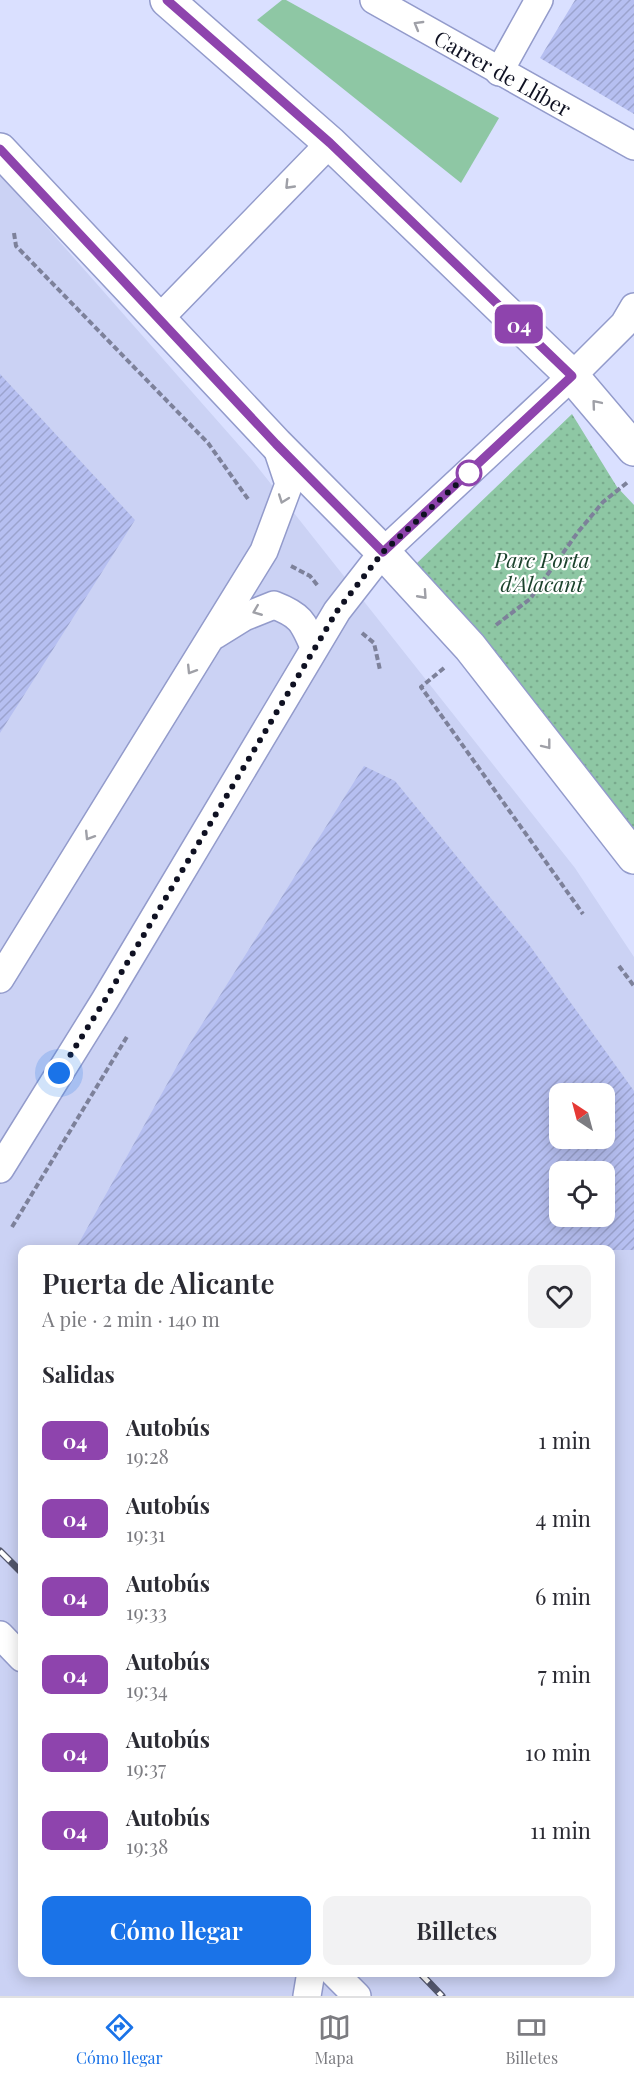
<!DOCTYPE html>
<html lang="es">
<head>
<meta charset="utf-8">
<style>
  :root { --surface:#fff; --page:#f2f2f3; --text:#2b2b33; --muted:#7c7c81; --line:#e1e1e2; --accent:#1a73e8 }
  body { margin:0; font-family:"Playfair Display",serif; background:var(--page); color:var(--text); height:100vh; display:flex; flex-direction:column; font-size:22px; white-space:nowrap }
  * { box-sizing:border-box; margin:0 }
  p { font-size:20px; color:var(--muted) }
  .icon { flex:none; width:33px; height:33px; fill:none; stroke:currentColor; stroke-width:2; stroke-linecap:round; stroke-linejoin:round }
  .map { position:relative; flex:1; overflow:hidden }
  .sheet { position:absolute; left:18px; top:1245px; width:597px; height:732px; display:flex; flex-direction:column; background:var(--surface); border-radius:12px; box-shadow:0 3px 15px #0003 }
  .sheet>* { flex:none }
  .badge { padding:0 12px; border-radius:9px; font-size:21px; line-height:39px }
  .needle { width:39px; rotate:324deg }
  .buttons { position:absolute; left:549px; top:1083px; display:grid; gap:12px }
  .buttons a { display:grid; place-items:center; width:66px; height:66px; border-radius:12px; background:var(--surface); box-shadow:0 3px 15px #0003; font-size:30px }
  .you { position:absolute; width:30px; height:30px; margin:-15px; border:4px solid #fff; border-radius:50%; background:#1a73e8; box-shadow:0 0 0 9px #1a73e833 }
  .map>.badge { position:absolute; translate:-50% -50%; box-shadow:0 0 0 3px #fff }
  h2 { padding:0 24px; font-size:22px; line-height:54px }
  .round { display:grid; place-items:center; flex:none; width:63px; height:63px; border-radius:12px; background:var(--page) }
  .headline { display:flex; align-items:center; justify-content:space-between; height:102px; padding:0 24px }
  h1 { font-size:28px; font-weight:600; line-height:45px }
  .primary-button { display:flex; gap:12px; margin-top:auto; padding:12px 24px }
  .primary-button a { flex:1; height:69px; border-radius:12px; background:var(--accent); color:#fff; font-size:24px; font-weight:600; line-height:69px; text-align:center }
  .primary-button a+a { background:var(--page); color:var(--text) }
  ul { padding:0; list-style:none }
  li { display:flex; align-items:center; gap:18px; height:78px; padding:0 24px }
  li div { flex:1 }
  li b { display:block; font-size:22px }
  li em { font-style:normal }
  li .badge { min-width:66px; font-weight:700; text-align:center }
  .tabs { display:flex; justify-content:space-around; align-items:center; height:84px; border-top:2px solid var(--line); background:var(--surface); font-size:16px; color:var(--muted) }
  .tabs a { display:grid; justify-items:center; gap:3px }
  .tabs .current { color:var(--accent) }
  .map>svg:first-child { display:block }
  .built { fill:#cbd2f4; fill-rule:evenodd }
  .green { fill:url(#green-dots) }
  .pitch { fill:#8ec7a4 }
  .building { fill:url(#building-hatch); fill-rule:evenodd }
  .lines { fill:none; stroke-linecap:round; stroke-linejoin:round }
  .minor-casing { stroke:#939bcb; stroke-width:30 }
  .secondary-casing { stroke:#939bcb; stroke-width:36 }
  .path { stroke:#7d819a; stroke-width:4; stroke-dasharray:6 3; stroke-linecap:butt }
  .minor { stroke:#fff; stroke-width:27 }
  .secondary { stroke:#fff; stroke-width:33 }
  .rail-casing { stroke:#53576c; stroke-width:7 }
  .rail { stroke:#fff; stroke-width:4.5; stroke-dasharray:14; stroke-linecap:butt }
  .oneway { stroke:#9fa0a7 }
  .line-casing { stroke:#fff; stroke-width:14 }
  .line { stroke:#8e44ad; stroke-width:9 }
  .walk { stroke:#0f1122; stroke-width:6; stroke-dasharray:0 10.8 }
  .stop-dot { fill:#fff; stroke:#8e44ad; stroke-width:3 }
  .labels { text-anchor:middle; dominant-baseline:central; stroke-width:4.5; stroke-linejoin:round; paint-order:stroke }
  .street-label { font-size:21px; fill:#0f1122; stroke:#fff }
  .park-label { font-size:21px; font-style:italic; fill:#1b422c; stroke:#fff }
</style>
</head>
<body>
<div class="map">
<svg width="634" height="1996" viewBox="0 0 634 1996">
  <defs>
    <pattern id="green-dots" width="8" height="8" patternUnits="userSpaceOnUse" patternTransform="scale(1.5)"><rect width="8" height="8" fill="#8ec7a4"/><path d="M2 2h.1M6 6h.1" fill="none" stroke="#79aa8d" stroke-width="1.8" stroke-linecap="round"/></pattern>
    <pattern id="building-hatch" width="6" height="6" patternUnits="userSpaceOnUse" patternTransform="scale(1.5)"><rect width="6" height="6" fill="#b6bff1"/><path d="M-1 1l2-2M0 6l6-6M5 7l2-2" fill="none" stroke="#9ba3ce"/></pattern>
  </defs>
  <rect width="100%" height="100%" fill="#dae0ff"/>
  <path class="built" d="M 0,174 L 252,460 L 575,868 L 634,957 L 634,1996 L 0,1996 ZM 560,1094 L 604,1094 L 604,1138 L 560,1138 ZM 560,1172 L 604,1172 L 604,1216 L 560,1216 ZM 22,1250 L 610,1250 L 610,1972 L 22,1972 Z"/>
  <path class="green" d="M 572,414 L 617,487 L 634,505 L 634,840 L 415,565 Z"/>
  <path class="pitch" d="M 282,0 L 286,0 L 499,118 L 461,183 L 257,20 Z"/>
  <path class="building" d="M 575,0 L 634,0 L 634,114 L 540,58 Z
    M 0,374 L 135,520 L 0,733 Z
    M 364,766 L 395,781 L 530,946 L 634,1091 L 634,1250 L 75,1250 L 187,1048 ZM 560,1094 L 604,1094 L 604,1138 L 560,1138 ZM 560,1172 L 604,1172 L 604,1216 L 560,1216 Z"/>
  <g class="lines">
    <g class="minor-casing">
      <g id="minor">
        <path id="s1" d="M 374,0 L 634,146"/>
        <path d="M 499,72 L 539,0"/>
        <path d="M 158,320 L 330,143"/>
        <path d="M 215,635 L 244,617 L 274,605 C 300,615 303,621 314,647"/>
        <path d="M 0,979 L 264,551 L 289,484 L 276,445"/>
        <path d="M 0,1169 L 105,1000 L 337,611 L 383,552 L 572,376 L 624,324 L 634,307"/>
        <path d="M 0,1635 L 22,1658"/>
        <path d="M 333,1972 L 357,1996"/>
        <path d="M 307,1996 L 311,1972"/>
      </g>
    </g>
    <g class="secondary-casing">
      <path id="secondary" d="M 167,0 L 330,143 L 572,376 L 634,449
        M 0,150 L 276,444 L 383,552 L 470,647 L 634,857"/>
    </g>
    <path class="path" d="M 14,233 L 16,246 L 208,443 L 248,499
      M 291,566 L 310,576 L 318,586
      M 496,625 L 530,599 L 578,532 L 603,502 L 628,482
      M 362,633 L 374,643 L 380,670
      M 444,668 L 421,687 L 583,914
      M 619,966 L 634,986
      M 12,1227 L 128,1035"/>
    <use href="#minor" class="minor"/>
    <use href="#secondary" class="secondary"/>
    <g class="rail-casing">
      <path id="rail" d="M 0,1551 L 22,1573
        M 419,1972 L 442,1996"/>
    </g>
    <use href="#rail" class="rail"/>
  </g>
  <defs><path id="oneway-chevron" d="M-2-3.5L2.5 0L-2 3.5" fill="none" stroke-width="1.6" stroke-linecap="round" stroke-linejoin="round" transform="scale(1.5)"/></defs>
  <g class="oneway">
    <use href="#oneway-chevron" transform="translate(418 25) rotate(-150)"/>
    <use href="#oneway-chevron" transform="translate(289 185) rotate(134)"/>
    <use href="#oneway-chevron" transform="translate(596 404) rotate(-130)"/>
    <use href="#oneway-chevron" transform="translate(283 499) rotate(110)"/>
    <use href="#oneway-chevron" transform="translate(423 595) rotate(48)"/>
    <use href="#oneway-chevron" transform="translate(257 611) rotate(158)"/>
    <use href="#oneway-chevron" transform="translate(191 670) rotate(122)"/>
    <use href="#oneway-chevron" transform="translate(547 745) rotate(52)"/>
    <use href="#oneway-chevron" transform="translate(89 836) rotate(122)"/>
  </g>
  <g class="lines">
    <g class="line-casing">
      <path id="line" d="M 0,149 L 276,444 L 383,552 L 572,376 L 330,143 L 167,0"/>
    </g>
    <use href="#line" class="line"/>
    <path class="walk" d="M 59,1073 L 105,1000 L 337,611 L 383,552 L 469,473"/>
  </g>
  <circle class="stop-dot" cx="469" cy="473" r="12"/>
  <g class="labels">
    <g class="street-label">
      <text stroke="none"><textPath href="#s1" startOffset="148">Carrer de Llíber</textPath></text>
    </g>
    <g class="park-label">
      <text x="542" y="559">Parc Porta<tspan x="542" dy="24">d'Alacant</tspan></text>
    </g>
  </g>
</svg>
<div class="buttons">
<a><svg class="needle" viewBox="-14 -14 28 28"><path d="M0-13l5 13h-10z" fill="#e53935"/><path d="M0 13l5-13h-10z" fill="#7c7c81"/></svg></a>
<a><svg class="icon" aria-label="locate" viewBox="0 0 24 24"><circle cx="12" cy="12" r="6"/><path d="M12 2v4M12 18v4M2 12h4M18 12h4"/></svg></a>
</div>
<div class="you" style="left:59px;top:1073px"></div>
<b class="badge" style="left:519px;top:324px;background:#8e44ad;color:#fff">04</b>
<section class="sheet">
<div class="headline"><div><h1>Puerta de Alicante</h1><p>A pie · 2 min · 140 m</p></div><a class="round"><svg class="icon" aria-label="heart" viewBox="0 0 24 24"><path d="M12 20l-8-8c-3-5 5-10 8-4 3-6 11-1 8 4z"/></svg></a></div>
<h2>Salidas</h2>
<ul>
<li><span class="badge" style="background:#8e44ad;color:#fff">04</span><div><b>Autobús</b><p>19:28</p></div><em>1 min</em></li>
<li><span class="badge" style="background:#8e44ad;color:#fff">04</span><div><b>Autobús</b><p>19:31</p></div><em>4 min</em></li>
<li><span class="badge" style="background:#8e44ad;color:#fff">04</span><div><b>Autobús</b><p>19:33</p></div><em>6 min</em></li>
<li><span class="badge" style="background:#8e44ad;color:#fff">04</span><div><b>Autobús</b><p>19:34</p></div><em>7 min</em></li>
<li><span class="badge" style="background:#8e44ad;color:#fff">04</span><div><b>Autobús</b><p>19:37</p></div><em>10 min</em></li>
<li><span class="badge" style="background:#8e44ad;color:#fff">04</span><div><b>Autobús</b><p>19:38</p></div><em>11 min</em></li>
</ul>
<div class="primary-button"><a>Cómo llegar</a><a>Billetes</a></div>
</section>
</div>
<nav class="tabs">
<a class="current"><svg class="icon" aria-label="directions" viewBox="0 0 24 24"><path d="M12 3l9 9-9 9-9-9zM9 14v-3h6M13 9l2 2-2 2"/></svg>Cómo llegar</a>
<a><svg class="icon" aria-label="map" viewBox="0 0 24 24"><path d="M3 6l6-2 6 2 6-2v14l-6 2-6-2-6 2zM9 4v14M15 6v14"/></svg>Mapa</a>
<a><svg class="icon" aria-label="tickets" viewBox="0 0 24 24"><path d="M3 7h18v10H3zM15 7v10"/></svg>Billetes</a>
</nav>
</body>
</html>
